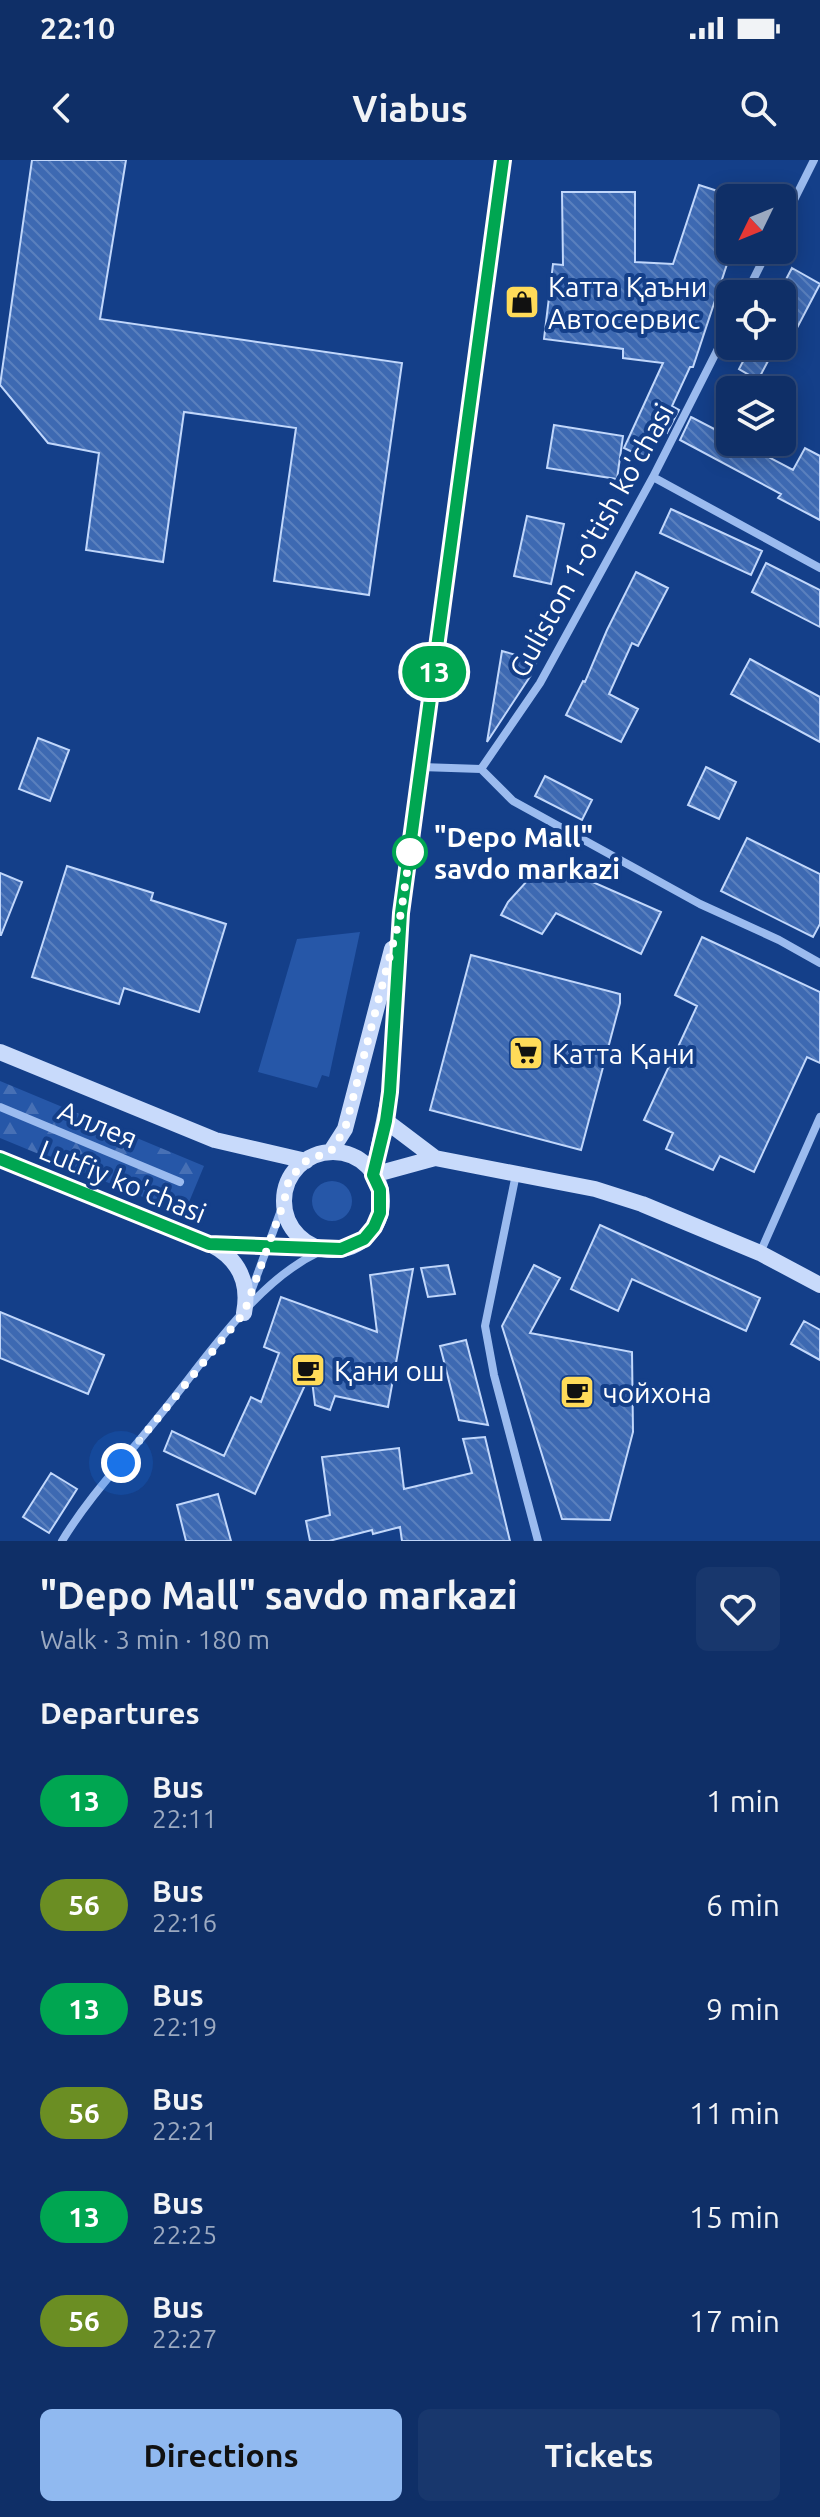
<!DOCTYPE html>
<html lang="en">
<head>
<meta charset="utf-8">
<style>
  :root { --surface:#0f2f67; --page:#18376d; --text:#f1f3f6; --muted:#9ba9c0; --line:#2f4a7b; --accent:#90b9f0 }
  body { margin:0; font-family:Ubuntu,sans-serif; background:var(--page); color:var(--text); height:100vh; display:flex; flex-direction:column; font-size:30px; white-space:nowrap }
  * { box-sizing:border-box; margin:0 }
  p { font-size:26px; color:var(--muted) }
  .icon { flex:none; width:44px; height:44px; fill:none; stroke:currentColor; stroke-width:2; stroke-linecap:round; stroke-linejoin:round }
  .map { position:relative; height:1381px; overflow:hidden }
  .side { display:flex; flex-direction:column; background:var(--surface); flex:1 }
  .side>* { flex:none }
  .badge { padding:0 16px; border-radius:26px; font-size:28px; line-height:52px }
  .needle { width:52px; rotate:227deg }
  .controls { position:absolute; left:716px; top:24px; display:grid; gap:16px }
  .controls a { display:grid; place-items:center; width:80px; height:80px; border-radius:12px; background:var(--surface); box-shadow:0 4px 20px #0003,0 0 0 2px var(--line); font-size:40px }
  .you { position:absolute; width:40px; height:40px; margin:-20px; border:6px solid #fff; border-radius:50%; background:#1a73e8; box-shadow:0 0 0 12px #1a73e833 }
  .map>.badge { position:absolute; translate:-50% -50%; box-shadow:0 0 0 4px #fff }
  h2 { padding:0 40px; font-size:30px; line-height:72px }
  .round { display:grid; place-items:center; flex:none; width:84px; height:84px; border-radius:12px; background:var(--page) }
  .headline { display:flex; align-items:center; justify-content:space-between; height:136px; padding:0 40px }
  h1 { font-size:38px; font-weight:600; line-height:60px }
  .action { display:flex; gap:16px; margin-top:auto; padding:16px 40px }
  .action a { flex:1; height:92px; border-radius:12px; background:var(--accent); color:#111; font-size:32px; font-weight:600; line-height:92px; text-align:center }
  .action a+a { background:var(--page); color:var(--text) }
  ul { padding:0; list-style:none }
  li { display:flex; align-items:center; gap:24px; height:104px; padding:0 40px }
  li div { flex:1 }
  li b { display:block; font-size:30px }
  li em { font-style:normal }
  li .badge { min-width:88px; font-weight:700; text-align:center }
  .status { display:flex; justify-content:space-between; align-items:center; height:56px; padding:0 40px; background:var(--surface); direction:ltr }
  .status svg { height:22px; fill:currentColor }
  header { display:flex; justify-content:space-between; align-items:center; height:104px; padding:0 40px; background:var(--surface); font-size:36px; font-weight:600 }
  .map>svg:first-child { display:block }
  .grass { fill:#2657a8 }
  .forest { fill:url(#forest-firs) }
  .building { fill:url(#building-back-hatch); stroke:#c1d7fb; stroke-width:2 }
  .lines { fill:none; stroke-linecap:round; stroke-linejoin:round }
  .street { stroke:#9bbbef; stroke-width:8 }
  .secondary { stroke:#c8dafb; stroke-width:16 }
  .line-casing { stroke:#fff; stroke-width:18 }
  .line { stroke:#00a651; stroke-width:12 }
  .walk { stroke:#fff; stroke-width:8; stroke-dasharray:0 14.4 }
  .stop-dot { fill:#fff; stroke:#00a651; stroke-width:4 }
  .labels { text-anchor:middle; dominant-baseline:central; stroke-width:8; stroke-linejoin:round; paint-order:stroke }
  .poi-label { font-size:28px; fill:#fff; stroke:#143f89; text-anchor:start }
  .street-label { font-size:28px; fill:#fff; stroke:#143f89 }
  .stop-label { font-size:28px; font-weight:bold; fill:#fff; stroke:#143f89; text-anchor:start }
</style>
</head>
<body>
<div class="status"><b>22:10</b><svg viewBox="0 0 49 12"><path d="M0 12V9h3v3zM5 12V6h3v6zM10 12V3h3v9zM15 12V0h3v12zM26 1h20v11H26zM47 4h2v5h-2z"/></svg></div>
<header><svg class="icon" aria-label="back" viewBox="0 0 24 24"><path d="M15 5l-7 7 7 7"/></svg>Viabus<svg class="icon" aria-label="search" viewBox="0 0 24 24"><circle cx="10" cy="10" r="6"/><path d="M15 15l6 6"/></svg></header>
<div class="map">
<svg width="820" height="1381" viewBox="0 0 820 1381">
  <defs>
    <pattern id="forest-firs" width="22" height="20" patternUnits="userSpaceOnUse" patternTransform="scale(2)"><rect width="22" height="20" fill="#2657a8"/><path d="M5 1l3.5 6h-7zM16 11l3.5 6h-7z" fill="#4770b5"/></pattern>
    <pattern id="building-back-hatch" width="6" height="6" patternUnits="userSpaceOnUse" patternTransform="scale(2)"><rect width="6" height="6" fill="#3d69b2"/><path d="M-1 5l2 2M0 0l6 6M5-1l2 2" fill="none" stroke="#5a80be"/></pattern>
  </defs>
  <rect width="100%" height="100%" fill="#143f89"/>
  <path class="grass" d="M 360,772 L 329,917 L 322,915 L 317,928 L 258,912 L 297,779 Z
    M312 1041a20 20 0 1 1 40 0a20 20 0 1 1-40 0Z"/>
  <path class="forest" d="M 0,921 L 204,1006 L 184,1054 L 0,978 Z"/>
  <path class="building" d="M 32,0 L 126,0 L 100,159 L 402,203 L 369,435 L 274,421 L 296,268 L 184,252 L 163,402 L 86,390 L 99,293 L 48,283 L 0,225 Z
    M 699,25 L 730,35 L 730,95 L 693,207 L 690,207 L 672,246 L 679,250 L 667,273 L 661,270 L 647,299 L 624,288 L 663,203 L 623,198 L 623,189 L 544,179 L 553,104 L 563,105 L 562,32 L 635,32 L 635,102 L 673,104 Z
    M 792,108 L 820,124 L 797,168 L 782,160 L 782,127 Z
    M 751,186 L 776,186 L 758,220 L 739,209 Z
    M 691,257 L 730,277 L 730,282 L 740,282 L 793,310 L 805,288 L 820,296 L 820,360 L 778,338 L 781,334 L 680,280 Z
    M 554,265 L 623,276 L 617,319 L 547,308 Z
    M 671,349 L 762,391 L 751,415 L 660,373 Z
    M 527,356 L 564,364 L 551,424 L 514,416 Z
    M 766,403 L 820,430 L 820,467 L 752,432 Z
    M 636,412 L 668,428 L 638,486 L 632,483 L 609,534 L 638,549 L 621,582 L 566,555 L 583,521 L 585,522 L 607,470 Z
    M 502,491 L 537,501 L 531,515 L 487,582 Z
    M 750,499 L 820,537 L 820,582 L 731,534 Z
    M 38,578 L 69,590 L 50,641 L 19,629 Z
    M 706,607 L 736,622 L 719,659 L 688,645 Z
    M 545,616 L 592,640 L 582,660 L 535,636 Z
    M 747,678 L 820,714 L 820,764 L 813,777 L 721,731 Z
    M 554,705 L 661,752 L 641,794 L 556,753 L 542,774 L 501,755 L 508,742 L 536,711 Z
    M 67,706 L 153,733 L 151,740 L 226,764 L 199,852 L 124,828 L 119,844 L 32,817 Z
    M 0,713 L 22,722 L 1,775 L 0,775 Z
    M 702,777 L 820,832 L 820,903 L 807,897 L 754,1012 L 720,996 L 713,1010 L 666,989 L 673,973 L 644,960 L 697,846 L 675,835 Z
    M 471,795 L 620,834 L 620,843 L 581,990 L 430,950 Z
    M 600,1065 L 760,1138 L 746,1171 L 632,1119 L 618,1151 L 571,1129 Z
    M 448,1105 L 455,1134 L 428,1137 L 421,1108 Z
    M 534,1105 L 560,1118 L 530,1173 L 632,1192 L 633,1272 L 610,1360 L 562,1359 L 502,1166 Z
    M 413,1109 L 388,1247 L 335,1236 L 330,1250 L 315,1245 L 311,1212 L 255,1334 L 164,1291 L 172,1271 L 224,1296 L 251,1237 L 261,1242 L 279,1193 L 264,1187 L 281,1137 L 377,1172 L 370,1115 Z
    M 0,1152 L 104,1195 L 88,1234 L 0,1198 Z
    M 804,1161 L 820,1170 L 820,1200 L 791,1184 Z
    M 466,1180 L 488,1265 L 459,1260 L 440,1186 Z
    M 485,1277 L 510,1381 L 402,1381 L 400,1367 L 373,1374 L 372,1370 L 329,1381 L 310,1381 L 306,1361 L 330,1355 L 322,1297 L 399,1288 L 404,1329 L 472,1313 L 463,1279 Z
    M 51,1313 L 77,1329 L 49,1373 L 23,1357 Z
    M 218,1334 L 231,1381 L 186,1381 L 177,1345 Z"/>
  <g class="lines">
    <path class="street" d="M 782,64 L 814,0
      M 746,134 L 768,90
      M 653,317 L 820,408
      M 421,607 L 481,609 L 513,641 L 700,744 L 779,780 L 820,803
      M 481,609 L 540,523 L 653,317 L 730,165
      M 0,947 L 180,1022
      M 516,1014 L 485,1166 L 494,1215 L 538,1381
      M 760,1093 L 820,957
      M 249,1137 L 284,1042
      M 62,1381 C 90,1335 127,1297 160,1255 C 204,1202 254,1123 317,1093"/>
    <path class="secondary" d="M 0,892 L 215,980 L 306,1001
      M 386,961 L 435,998
      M 331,991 L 345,969 L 392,789
      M284 1041a49 49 0 1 1 98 0a49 49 0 1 1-98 0Z
      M 0,999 L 209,1084 L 324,1089
      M 373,1015 L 390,932 L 401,753 L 503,0
      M 373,1015 L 435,998 L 595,1029 L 642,1044 L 760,1093 L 820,1125
      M 210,1084 C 238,1098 250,1122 244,1153"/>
  </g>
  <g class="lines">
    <g class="line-casing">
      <path id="line" d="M 0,999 L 209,1084 L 341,1089 L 364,1079 L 374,1067 L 380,1053 L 380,1030 L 373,1015 L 386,961 L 390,932 L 401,753 L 503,0"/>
    </g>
    <use href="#line" class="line"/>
    <path class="walk" d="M 121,1303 L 244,1153 L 284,1042 L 289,1019 L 306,1001 L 331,991 L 345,969 L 401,753 L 410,692"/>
  </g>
  <defs>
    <g id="shop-square" transform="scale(1.8)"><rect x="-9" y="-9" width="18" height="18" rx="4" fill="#ffdb59" stroke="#143f89"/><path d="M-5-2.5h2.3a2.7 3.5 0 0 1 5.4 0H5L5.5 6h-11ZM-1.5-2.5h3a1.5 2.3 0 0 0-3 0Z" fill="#111"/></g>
    <g id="supermarket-square" transform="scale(1.8)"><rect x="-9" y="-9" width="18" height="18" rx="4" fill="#ffdb59" stroke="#143f89"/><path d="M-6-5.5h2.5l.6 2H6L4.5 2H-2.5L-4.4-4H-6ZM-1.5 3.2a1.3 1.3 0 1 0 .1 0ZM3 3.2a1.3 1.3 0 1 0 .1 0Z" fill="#111"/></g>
    <g id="cafe-square" transform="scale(1.8)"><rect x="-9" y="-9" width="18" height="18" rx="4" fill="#ffdb59" stroke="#143f89"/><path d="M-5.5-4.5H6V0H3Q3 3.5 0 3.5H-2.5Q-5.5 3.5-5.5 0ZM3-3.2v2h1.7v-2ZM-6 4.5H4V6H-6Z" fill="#111"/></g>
  </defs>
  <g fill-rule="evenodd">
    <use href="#shop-square" x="522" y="142"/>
    <use href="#supermarket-square" x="526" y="893"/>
    <use href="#cafe-square" x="308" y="1210"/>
    <use href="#cafe-square" x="577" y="1232"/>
  </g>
  <circle class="stop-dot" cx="410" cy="692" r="16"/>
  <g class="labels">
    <g class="poi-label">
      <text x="548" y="126">Катта Қаъни<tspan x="548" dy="32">Автосервис</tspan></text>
      <text x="552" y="893">Катта Қани</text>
      <text x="334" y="1210">Қани ош</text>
      <text x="603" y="1232">чойхона</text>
    </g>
    <g class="street-label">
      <text transform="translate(591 380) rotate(-61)">Guliston 1-o'tish ko'chasi</text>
      <text transform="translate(98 964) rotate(22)">Аллея</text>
      <text transform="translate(123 1021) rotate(22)">Lutfiy ko'chasi</text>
    </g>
    <g class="stop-label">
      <text x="434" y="676">"Depo Mall"<tspan x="434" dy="32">savdo markazi</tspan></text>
    </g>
  </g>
</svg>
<div class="controls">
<a><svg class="needle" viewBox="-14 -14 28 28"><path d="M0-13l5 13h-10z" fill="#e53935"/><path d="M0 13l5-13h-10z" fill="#9ba9c0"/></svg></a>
<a><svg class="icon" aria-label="locate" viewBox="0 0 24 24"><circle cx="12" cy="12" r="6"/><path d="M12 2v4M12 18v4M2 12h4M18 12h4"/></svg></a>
<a><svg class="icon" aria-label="layers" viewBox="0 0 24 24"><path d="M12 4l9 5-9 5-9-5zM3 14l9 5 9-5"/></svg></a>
</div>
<div class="you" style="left:121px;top:1303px"></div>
<b class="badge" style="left:434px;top:512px;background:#00a651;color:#fff">13</b>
</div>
<section class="side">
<div class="headline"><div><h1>&quot;Depo Mall&quot; savdo markazi</h1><p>Walk · 3 min · 180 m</p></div><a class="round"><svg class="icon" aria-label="heart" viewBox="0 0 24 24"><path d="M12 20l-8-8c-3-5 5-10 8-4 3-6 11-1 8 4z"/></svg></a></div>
<h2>Departures</h2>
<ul>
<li><span class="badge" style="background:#00a651;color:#fff">13</span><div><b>Bus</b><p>22:11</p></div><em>1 min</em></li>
<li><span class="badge" style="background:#6b8e23;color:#fff">56</span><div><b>Bus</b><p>22:16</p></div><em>6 min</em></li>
<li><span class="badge" style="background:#00a651;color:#fff">13</span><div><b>Bus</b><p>22:19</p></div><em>9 min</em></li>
<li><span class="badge" style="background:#6b8e23;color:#fff">56</span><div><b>Bus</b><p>22:21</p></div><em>11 min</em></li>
<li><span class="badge" style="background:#00a651;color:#fff">13</span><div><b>Bus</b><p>22:25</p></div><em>15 min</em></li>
<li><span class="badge" style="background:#6b8e23;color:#fff">56</span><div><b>Bus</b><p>22:27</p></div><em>17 min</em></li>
</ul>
<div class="action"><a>Directions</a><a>Tickets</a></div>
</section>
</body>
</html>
